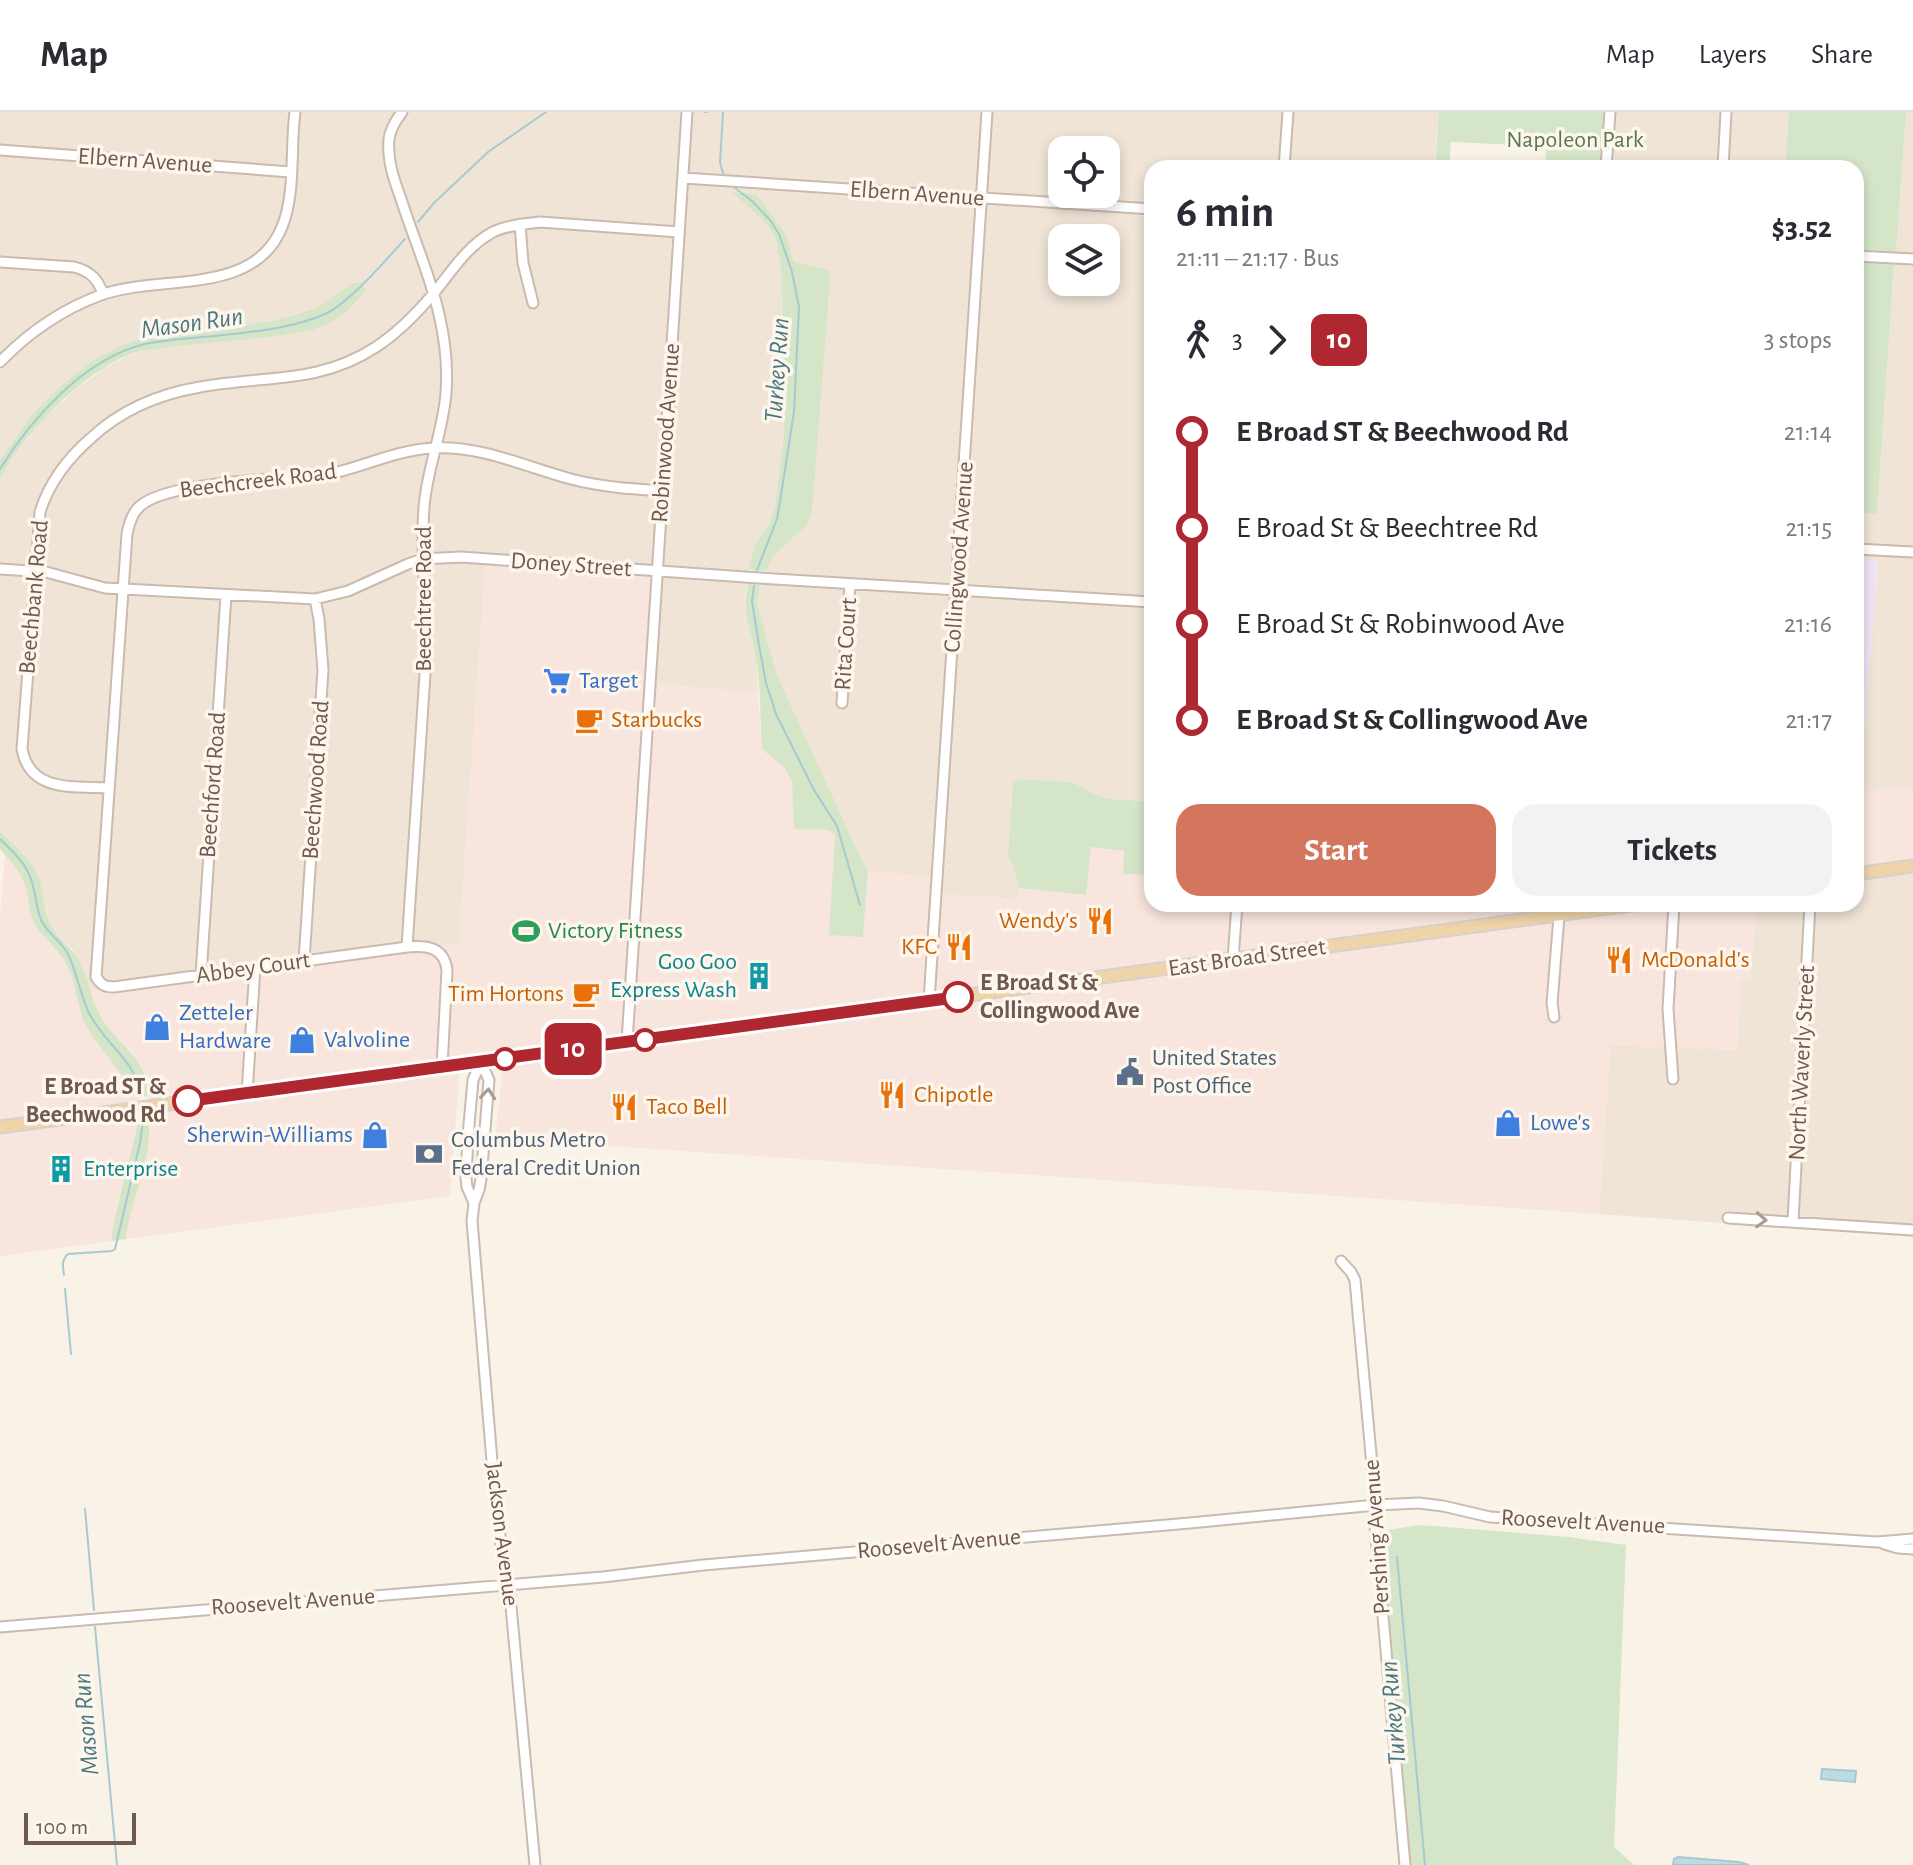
<!DOCTYPE html>
<html lang="en">
<head>
<meta charset="utf-8">
<style>
  :root { --surface:#fff; --page:#f2f2f3; --text:#2b2b33; --muted:#7c7c81; --line:#e1e1e2; --accent:#d3765d }
  body { margin:0; font-family:"Alegreya Sans",sans-serif; background:var(--page); color:var(--text); height:100vh; display:flex; flex-direction:column; font-size:30px; white-space:nowrap }
  * { box-sizing:border-box; margin:0 }
  p { font-size:26px; color:var(--muted) }
  .icon { flex:none; width:44px; height:44px; fill:none; stroke:currentColor; stroke-width:2; stroke-linecap:round; stroke-linejoin:round }
  .map { position:relative; flex:1; overflow:hidden }
  .side { position:absolute; left:1144px; top:48px; width:720px; height:752px; display:flex; flex-direction:column; background:var(--surface); border-radius:24px; box-shadow:0 4px 12px #0003 }
  .side>* { flex:none }
  .badge { padding:0 16px; border-radius:12px; font-size:28px; line-height:52px }
  .buttons { position:absolute; left:1048px; top:24px; display:grid; gap:16px }
  .buttons a { display:grid; place-items:center; width:72px; height:72px; border-radius:16px; background:var(--surface); box-shadow:0 4px 12px #0003; font-size:40px }
  .scale { position:absolute; left:24px; bottom:20px; width:112px; box-sizing:border-box; padding-left:8px; border:4px solid #705a4f; border-top:0; font-size:22px; line-height:28px; white-space:nowrap; color:#705a4f; -webkit-text-stroke:6px #fdf6ed; paint-order:stroke }
  .map>.badge { position:absolute; translate:-50% -50%; box-shadow:0 0 0 4px #fff }
  .legs { display:flex; align-items:center; gap:12px; height:88px; padding:0 32px; font-size:26px }
  .legs p { margin-inline-start:auto }
  .headline { display:flex; align-items:center; justify-content:space-between; height:136px; padding:0 32px }
  h1 { font-size:44px; font-weight:600; line-height:60px }
  .primary-button { display:flex; gap:16px; margin-top:auto; padding:16px 32px }
  .primary-button a { flex:1; height:92px; border-radius:24px; background:var(--accent); color:#fff; font-size:32px; font-weight:600; line-height:92px; text-align:center }
  .primary-button a+a { background:var(--page); color:var(--text) }
  ul { padding:0 32px; list-style:none }
  li { display:flex; align-items:center; gap:28px; height:96px; font-size:30px }
  li i { display:grid; place-items:center; width:12px; height:100%; margin:0 10px; background:currentColor }
  li i::after { content:''; width:20px; height:20px; margin:-10px; border:6px solid; border-radius:50%; background:var(--surface) }
  li p { margin-inline-start:auto }
  li:first-child i { background:linear-gradient(#0000 50%,currentColor 0) }
  li:last-child i { background:linear-gradient(currentColor 50%,#0000 0) }
  header { display:flex; align-items:center; gap:48px; box-sizing:border-box; height:112px; padding:0 40px; background:var(--surface); border-bottom:2px solid var(--line) }
  header strong { font-size:38px }
  nav { display:flex; gap:44px; margin-inline-start:auto; font-size:28px }
  .map>svg:first-child { display:block }
  .residential { fill:#f0e4d7; fill-rule:evenodd }
  .commercial { fill:#f8e5dd }
  .education { fill:#efe4f6 }
  .green { fill:#d4e5c8 }
  .water { fill:#bedce0; stroke:#a6cad1; stroke-width:2 }
  .lines { fill:none; stroke-linecap:round; stroke-linejoin:round }
  .stream { stroke:#a6cad1; stroke-width:2 }
  .minor-casing { stroke:#cabaaf; stroke-width:13 }
  .major-casing { stroke:#d7d1ce; stroke-width:15 }
  .minor { stroke:#fff; stroke-width:9 }
  .major { stroke:#efd4a9; stroke-width:11 }
  .oneway { stroke:#a99c95 }
  .line-1-casing { stroke:#fff; stroke-width:18 }
  .line-1 { stroke:#af272f; stroke-width:12 }
  .stop-1-dot { fill:#fff; stroke:#af272f; stroke-width:4 }
  .labels { text-anchor:middle; dominant-baseline:central; stroke-width:7; stroke-linejoin:round; paint-order:stroke }
  .park-label { font-size:24px; fill:#5a7a4c; stroke:#fdf6ed }
  .street-label { font-size:24px; fill:#705a4f; stroke:#fdf6ed }
  .shop-label { font-size:24px; fill:#366cbe; stroke:#fdf6ed; text-anchor:start }
  .food-label { font-size:24px; fill:#c56008; stroke:#fdf6ed; text-anchor:start }
  .leisure-label { font-size:24px; fill:#27864d; stroke:#fdf6ed; text-anchor:start }
  .culture-label { font-size:24px; fill:#0d838f; stroke:#fdf6ed; text-anchor:end }
  .stop-label { font-size:24px; font-weight:bold; fill:#705a4f; stroke:#fdf6ed; text-anchor:start }
  .service-label { font-size:24px; fill:#4e5e75; stroke:#fdf6ed; text-anchor:start }
  .water-label { font-size:26px; font-style:italic; fill:#4c7880; stroke:#fdf6ed }
</style>
</head>
<body>
<header>
<strong>Map</strong>
<nav><a>Map</a><a>Layers</a><a>Share</a></nav>
</header>
<div class="map">
<svg width="1913" height="1753" viewBox="0 0 1913 1753">
  <rect width="100%" height="100%" fill="#f9f2e7"/>
  <path class="residential" d="M 0,0 L 1439,0 L 1434,56 L 1152,56 L 1152,693 L 1143,689 L 1110,687 L 1096,683 L 1072,670 L 1018,667 L 1013,671 L 1012,751 L 1019,776 L 1017,787 L 938,782 L 938,765 L 868,759 L 851,725 L 777,563 L 757,491 L 760,473 L 773,444 L 807,413 L 829,158 L 795,150 L 792,145 L 786,122 L 756,82 L 734,80 L 767,112 L 776,127 L 781,158 L 785,248 L 784,323 L 775,395 L 769,411 L 754,434 L 749,457 L 749,472 L 745,482 L 745,497 L 756,543 L 758,581 L 650,571 L 486,448 L 459,831 L 91,879 L 83,856 L 73,838 L 52,816 L 44,800 L 38,765 L 28,747 L 0,720 L 0,367 L 8,352 L 42,308 L 74,279 L 103,257 L 130,243 L 150,237 L 270,225 L 319,216 L 340,204 L 358,189 L 334,185 L 318,195 L 272,209 L 189,223 L 138,228 L 31,304 L 0,348 ZM 1062,38 L 1106,38 L 1106,82 L 1062,82 ZM 1062,126 L 1106,126 L 1106,170 L 1062,170 Z
    M 1606,0 L 1789,0 L 1785,56 L 1602,56 Z
    M 1906,0 L 1913,0 L 1913,676 L 1859,680 L 1878,449 L 1856,446 L 1856,401 L 1877,402 L 1894,152 L 1856,149 L 1856,138 L 1896,140 Z
    M 1913,754 L 1913,1125 L 1599,1102 L 1610,933 L 1737,938 L 1740,869 L 1750,866 L 1757,792 L 1856,792 L 1856,762 Z"/>
  <path class="commercial" d="M 486,447 L 656,460 L 650,571 L 758,581 L 762,636 L 784,655 L 792,669 L 794,716 L 829,718 L 835,723 L 830,823 L 863,824 L 868,759 L 939,765 L 938,782 L 1017,787 L 1019,776 L 1085,783 L 1090,735 L 1125,738 L 1123,762 L 1152,763 L 1152,792 L 1757,792 L 1750,867 L 1740,869 L 1737,938 L 1610,933 L 1599,1102 L 495,1026 L 504,948 L 460,953 L 450,1084 L 126,1127 L 127,1115 L 144,1050 L 150,1016 L 148,1007 L 148,978 L 146,967 L 132,941 L 107,915 L 96,900 L 91,879 L 459,831 Z
    M 1913,676 L 1913,754 L 1856,762 L 1856,680 Z
    M 5,743 L 19,760 L 27,775 L 32,807 L 38,817 L 63,846 L 71,862 L 83,908 L 93,925 L 124,966 L 133,984 L 139,986 L 139,1007 L 129,1049 L 119,1083 L 111,1129 L 0,1144 L 0,805 Z"/>
  <path class="education" d="M 1856,446 L 1878,448 L 1859,680 L 1856,680 Z"/>
  <path class="green" d="M 1439,0 L 1606,0 L 1602,56 L 1545,56 L 1546,34 L 1451,30 L 1449,56 L 1435,56 Z
    M 1789,0 L 1906,0 L 1896,140 L 1856,138 L 1856,56 L 1785,56 Z
    M 732,80 L 756,82 L 786,122 L 792,145 L 795,150 L 829,158 L 830,167 L 812,398 L 807,413 L 773,444 L 767,458 L 758,460 L 749,457 L 754,434 L 769,412 L 775,395 L 784,323 L 785,248 L 781,158 L 776,127 L 767,112 Z
    M 1856,149 L 1894,152 L 1877,402 L 1856,401 Z
    M 362,170 L 365,178 C 355,194 336,210 318,216 C 311,219 302,219 294,221 C 256,228 217,230 179,234 C 163,236 146,237 131,242 C 82,261 24,321 0,367 L 0,348 L 31,304 L 62,273 L 93,248 L 121,234 L 138,228 L 189,223 L 272,209 L 300,201 L 318,195 L 351,172 Z
    M 749,472 L 760,473 L 757,491 L 777,563 L 851,725 L 868,759 L 863,825 L 829,823 L 835,723 L 829,718 L 794,717 L 792,669 L 784,655 L 762,637 C 760,605 761,572 755,541 C 751,518 740,496 749,472 Z
    M 1018,667 L 1072,670 L 1096,683 L 1110,687 L 1144,689 L 1152,693 L 1152,763 L 1123,762 L 1124,739 L 1091,735 L 1086,783 L 1019,776 L 1012,751 L 1008,745 L 1013,671 Z
    M 0,720 C 15,734 32,747 39,766 C 44,782 42,798 51,813 C 60,829 76,838 83,857 C 91,876 93,896 106,913 C 123,935 151,953 147,984 L 139,986 L 133,984 L 124,966 L 93,925 L 83,908 L 71,862 L 63,846 L 38,817 L 32,807 L 26,775 L 19,760 L 0,737 Z
    M 139,1007 L 148,1007 C 155,1041 129,1091 126,1127 L 111,1129 C 117,1087 130,1048 139,1007 Z
    M 1420,1413 L 1568,1425 L 1626,1433 L 1614,1735 L 1634,1753 L 1405,1753 L 1375,1420 Z"/>
  <path class="water" d="M 1822,1657 L 1856,1659 L 1855,1670 L 1821,1667 Z
    M 1678,1745 L 1739,1750 L 1749,1753 L 1673,1753 L 1674,1747 Z"/>
  <g class="lines">
    <path class="stream" d="M 705,0 L 707,0
      M 723,0 L 720,51 L 724,64
      M 735,76 L 752,89 L 770,108 L 779,122 L 792,160 L 799,195 L 794,300 L 781,383 L 777,407 L 757,458
      M 418,110 L 434,91 L 488,40 L 546,0
      M 0,357 C 31,307 85,246 145,232 C 171,227 198,226 224,223 C 258,219 293,216 325,202 C 349,191 387,147 405,127
      M 754,474 L 752,489 L 759,533 L 766,571 L 776,602 L 814,678 L 837,714 L 860,793
      M 0,727 C 10,737 22,747 28,760 C 36,775 35,793 41,808 C 47,821 61,829 68,842 C 77,861 80,882 89,901 C 105,933 134,946 142,984
      M 64,1163 C 63,1155 61,1148 68,1142 L 112,1139 L 115,1137 L 140,1031 L 143,1009
      M 65,1177 L 71,1242
      M 85,1397 L 94,1498
      M 1397,1445 L 1425,1753
      M 95,1515 L 117,1753"/>
    <g class="minor-casing">
      <path id="minor" d="M 402,0 C 396,8 390,17 389,27 C 387,48 394,68 401,87 C 413,125 430,163 439,202 C 445,228 448,255 446,281 C 443,320 427,356 424,395 C 420,446 428,496 426,547 L 407,835
        M 0,38 L 291,60
        M 1284,56 L 1288,0
        M 1606,56 L 1610,0
        M 1723,56 L 1726,0
        M 683,66 L 1152,97
        M 520,112 L 523,151 L 533,191
        M 1856,144 L 1913,147
        M 0,150 L 74,155 C 90,159 98,167 103,182
        M 0,250 C 28,221 63,197 101,183 C 159,162 254,185 282,115 C 296,80 290,37 295,0
        M 1856,437 L 1913,440
        M 0,457 L 46,460 L 105,476 L 315,487 L 348,479 L 408,452 L 422,447 L 461,445 L 759,466 L 1152,490
        M 842,591 L 850,472
        M 109,676 C 74,674 30,681 22,637 L 40,400 C 49,371 68,346 91,326 C 121,298 159,282 200,275 C 263,263 318,273 376,235 C 399,220 417,201 434,181 C 452,159 467,134 493,120 C 507,113 525,112 540,110 L 679,120
        M 1233,847 L 1237,792
        M 304,849 L 323,558 L 319,507 L 315,487
        M 201,863 L 226,483
        M 929,889 L 987,0
        M 1554,905 L 1552,891 L 1560,792
        M 627,930 L 687,0
        M 481,950 L 489,968 L 481,1067 L 479,1078 L 474,1091 L 472,1109 L 493,1361 L 502,1442 L 509,1473 L 535,1753
        M 442,955 L 447,858 C 444,835 427,833 407,835 L 114,875 C 105,875 101,873 96,865 L 127,422 C 129,411 132,401 140,394 C 169,369 284,367 325,363 C 361,356 395,338 433,336 C 480,333 526,355 571,367 C 601,375 632,377 663,379
        M 1673,967 L 1668,897 L 1674,792
        M 247,982 L 255,855
        M 474,1091 L 467,1075 L 466,1066 L 468,1024 L 473,968 L 481,950
        M 1728,1106 L 1913,1118
        M 1793,1109 L 1810,792
        M 1341,1149 L 1351,1160 L 1355,1168 L 1375,1386 L 1375,1414 L 1405,1753
        M 1884,1432 L 1898,1436 L 1913,1437
        M 0,1515 L 603,1465 L 703,1453 L 1190,1411 L 1376,1393 L 1419,1391 L 1443,1394 L 1490,1405 L 1877,1430 L 1913,1427"/>
    </g>
    <g class="major-casing">
      <path id="major" d="M 1856,762 L 1913,754
        M 0,1015 L 1638,792"/>
    </g>
    <use href="#minor" class="minor"/>
    <use href="#major" class="major"/>
  </g>
  <defs><path id="oneway-chevron" d="M-2-3.5L2.5 0L-2 3.5" fill="none" stroke-width="1.6" stroke-linecap="round" stroke-linejoin="round" transform="scale(2)"/></defs>
  <g class="oneway">
    <use href="#oneway-chevron" transform="translate(488 982) rotate(-85)"/>
    <use href="#oneway-chevron" transform="translate(1761 1108) rotate(3)"/>
  </g>
  <g class="lines">
    <g class="line-1-casing">
      <path id="line-1" d="M 188,989 L 958,885"/>
    </g>
    <use href="#line-1" class="line-1"/>
  </g>
  <defs>
    <g id="supermarket-bare" transform="scale(2.16)"><path d="M-6-5.5h2.5l.6 2H6L4.5 2H-2.5L-4.4-4H-6ZM-1.5 3.2a1.3 1.3 0 1 0 .1 0ZM3 3.2a1.3 1.3 0 1 0 .1 0Z" fill="#3f7fe0" stroke="#fdf6ed" stroke-width="2.5" paint-order="stroke"/></g>
    <g id="cafe-bare" transform="scale(2.16)"><path d="M-5.5-4.5H6V0H3Q3 3.5 0 3.5H-2.5Q-5.5 3.5-5.5 0ZM3-3.2v2h1.7v-2ZM-6 4.5H4V6H-6Z" fill="#e8710a" stroke="#fdf6ed" stroke-width="2.5" paint-order="stroke"/></g>
    <g id="restaurant-bare" transform="scale(2.16)"><path d="M-5-6h1v4h1v-4h1v4h1v-4h1v5L-1.5 .5V6h-2V.5L-5-1ZM5-6V6H3V1.5H1.5Q1.5-4 5-6Z" fill="#e8710a" stroke="#fdf6ed" stroke-width="2.5" paint-order="stroke"/></g>
    <g id="stadium-bare" transform="scale(2.16)"><path d="M0-5a6.5 5 0 1 0 0 10a6.5 5 0 1 0 0-10ZM-3.5-1.8h7v3.6h-7Z" fill="#2e9e5b" stroke="#fdf6ed" stroke-width="2.5" paint-order="stroke"/></g>
    <g id="building-bare" transform="scale(2.16)"><path d="M-4-6H4V6H1V3H-1V6H-4ZM-2.5-4.3h1.7v1.8h-1.7ZM.8-4.3h1.7v1.8H.8ZM-2.5-1h1.7V.8h-1.7ZM.8-1h1.7V.8H.8Z" fill="#0f9aa8" stroke="#fdf6ed" stroke-width="2.5" paint-order="stroke"/></g>
    <g id="shop-bare" transform="scale(2.16)"><path d="M-5-2.5h2.3a2.7 3.5 0 0 1 5.4 0H5L5.5 6h-11ZM-1.5-2.5h3a1.5 2.3 0 0 0-3 0Z" fill="#3f7fe0" stroke="#fdf6ed" stroke-width="2.5" paint-order="stroke"/></g>
    <g id="civic-bare" transform="scale(2.16)"><path d="M-.6-6.5H3V-4.5H.6V-3L4-1V1h2V6H-6V1h2V-1L-.6-3ZM-1.2 2.5V6h2.4V2.5Z" fill="#5c6f8a" stroke="#fdf6ed" stroke-width="2.5" paint-order="stroke"/></g>
    <g id="bank-bare" transform="scale(2.16)"><path d="M-6-4H6V4H-6ZM0-2.3a2.3 2.3 0 1 0 0 4.6a2.3 2.3 0 1 0 0-4.6Z" fill="#5c6f8a" stroke="#fdf6ed" stroke-width="2.5" paint-order="stroke"/></g>
  </defs>
  <g fill-rule="evenodd">
    <use href="#supermarket-bare" x="557" y="569"/>
    <use href="#cafe-bare" x="589" y="608"/>
    <use href="#restaurant-bare" x="1100" y="809"/>
    <use href="#stadium-bare" x="526" y="819"/>
    <use href="#restaurant-bare" x="959" y="835"/>
    <use href="#restaurant-bare" x="1619" y="848"/>
    <use href="#building-bare" x="759" y="864"/>
    <use href="#cafe-bare" x="586" y="882"/>
    <use href="#shop-bare" x="157" y="915"/>
    <use href="#shop-bare" x="302" y="928"/>
    <use href="#civic-bare" x="1130" y="960"/>
    <use href="#restaurant-bare" x="892" y="983"/>
    <use href="#restaurant-bare" x="624" y="995"/>
    <use href="#shop-bare" x="1508" y="1011"/>
    <use href="#shop-bare" x="375" y="1023"/>
    <use href="#bank-bare" x="429" y="1042"/>
    <use href="#building-bare" x="61" y="1057"/>
  </g>
  <g class="stop-1-dot">
    <circle cx="958" cy="885" r="14"/>
    <circle cx="645" cy="928" r="10"/>
    <circle cx="505" cy="947" r="10"/>
    <circle cx="188" cy="989" r="14"/>
  </g>
  <g class="labels">
    <g class="park-label">
      <text x="1575" y="28">Napoleon Park</text>
    </g>
    <g class="street-label">
      <text transform="translate(145 49) rotate(4)">Elbern Avenue</text>
      <text transform="translate(917 82) rotate(4)">Elbern Avenue</text>
      <text transform="translate(666 321) rotate(-86)">Robinwood Avenue</text>
      <text transform="translate(258 369) rotate(-7)">Beechcreek Road</text>
      <text transform="translate(959 445) rotate(-86)">Collingwood Avenue</text>
      <text transform="translate(571 453) rotate(4)">Doney Street</text>
      <text transform="translate(34 485) rotate(-85)">Beechbank Road</text>
      <text transform="translate(424 487) rotate(-90)">Beechtree Road</text>
      <text transform="translate(846 532) rotate(-86)">Rita Court</text>
      <text transform="translate(316 668) rotate(-86)">Beechwood Road</text>
      <text transform="translate(213 673) rotate(-86)">Beechford Road</text>
      <text transform="translate(1247 846) rotate(-8)">East Broad Street</text>
      <text transform="translate(253 856) rotate(-8)">Abbey Court</text>
      <text transform="translate(1802 951) rotate(-87)">North Waverly Street</text>
      <text transform="translate(1583 1410) rotate(3)">Roosevelt Avenue</text>
      <text transform="translate(502 1422) rotate(83)">Jackson Avenue</text>
      <text transform="translate(1377 1425) rotate(-94)">Pershing Avenue</text>
      <text transform="translate(939 1432) rotate(-5)">Roosevelt Avenue</text>
      <text transform="translate(293 1490) rotate(-4)">Roosevelt Avenue</text>
    </g>
    <g class="shop-label">
      <text x="579" y="569">Target</text>
      <text x="179" y="901">Zetteler<tspan x="179" dy="28">Hardware</tspan></text>
      <text x="324" y="928">Valvoline</text>
      <text x="1530" y="1011">Lowe's</text>
      <text x="353" y="1023" text-anchor="end">Sherwin-Williams</text>
    </g>
    <g class="food-label">
      <text x="611" y="608">Starbucks</text>
      <text x="1078" y="809" text-anchor="end">Wendy's</text>
      <text x="937" y="835" text-anchor="end">KFC</text>
      <text x="1641" y="848">McDonald's</text>
      <text x="564" y="882" text-anchor="end">Tim Hortons</text>
      <text x="914" y="983">Chipotle</text>
      <text x="646" y="995">Taco Bell</text>
    </g>
    <g class="leisure-label">
      <text x="548" y="819">Victory Fitness</text>
    </g>
    <g class="culture-label">
      <text x="737" y="850">Goo Goo<tspan x="737" dy="28">Express Wash</tspan></text>
      <text x="83" y="1057" text-anchor="start">Enterprise</text>
    </g>
    <g class="stop-label">
      <text x="980" y="871">E Broad St &amp;<tspan x="980" dy="28">Collingwood Ave</tspan></text>
      <text x="166" y="975" text-anchor="end">E Broad ST &amp;<tspan x="166" dy="28">Beechwood Rd</tspan></text>
    </g>
    <g class="service-label">
      <text x="1152" y="946">United States<tspan x="1152" dy="28">Post Office</tspan></text>
      <text x="451" y="1028">Columbus Metro<tspan x="451" dy="28">Federal Credit Union</tspan></text>
    </g>
    <g class="water-label">
      <text transform="translate(192 211) rotate(-8)">Mason Run</text>
      <text transform="translate(777 258) rotate(-86)">Turkey Run</text>
      <text transform="translate(1393 1601) rotate(-95)">Turkey Run</text>
      <text transform="translate(86 1612) rotate(-95)">Mason Run</text>
    </g>
  </g>
</svg>
<div class="buttons">
<a><svg class="icon" aria-label="locate" viewBox="0 0 24 24"><circle cx="12" cy="12" r="6"/><path d="M12 2v4M12 18v4M2 12h4M18 12h4"/></svg></a>
<a><svg class="icon" aria-label="layers" viewBox="0 0 24 24"><path d="M12 4l9 5-9 5-9-5zM3 14l9 5 9-5"/></svg></a>
</div>
<div class="scale">100 m</div>
<b class="badge" style="left:573px;top:937px;background:#af272f;color:#fff">10</b>
<section class="side">
<div class="headline"><div><h1>6 min</h1><p>21:11 – 21:17 · Bus</p></div><b>$3.52</b></div>
<div class="legs"><svg class="icon" aria-label="walk" viewBox="0 0 24 24"><circle cx="13" cy="4" r="2"/><path d="M13 8l-2 6 4 7M11 14l-3 7M7 12l3-4h3l4 4"/></svg>3<svg class="icon" aria-label="forward" viewBox="0 0 24 24"><path d="M9 5l7 7-7 7"/></svg><b class="badge" style="background:#af272f;color:#fff">10</b><p>3 stops</p></div>
<ul>
<li><i style="color:#af272f"></i><b>E Broad ST &amp; Beechwood Rd</b><p>21:14</p></li>
<li><i style="color:#af272f"></i><span>E Broad St &amp; Beechtree Rd</span><p>21:15</p></li>
<li><i style="color:#af272f"></i><span>E Broad St &amp; Robinwood Ave</span><p>21:16</p></li>
<li><i style="color:#af272f"></i><b>E Broad St &amp; Collingwood Ave</b><p>21:17</p></li>
</ul>
<div class="primary-button"><a>Start</a><a>Tickets</a></div>
</section>
</div>
</body>
</html>
